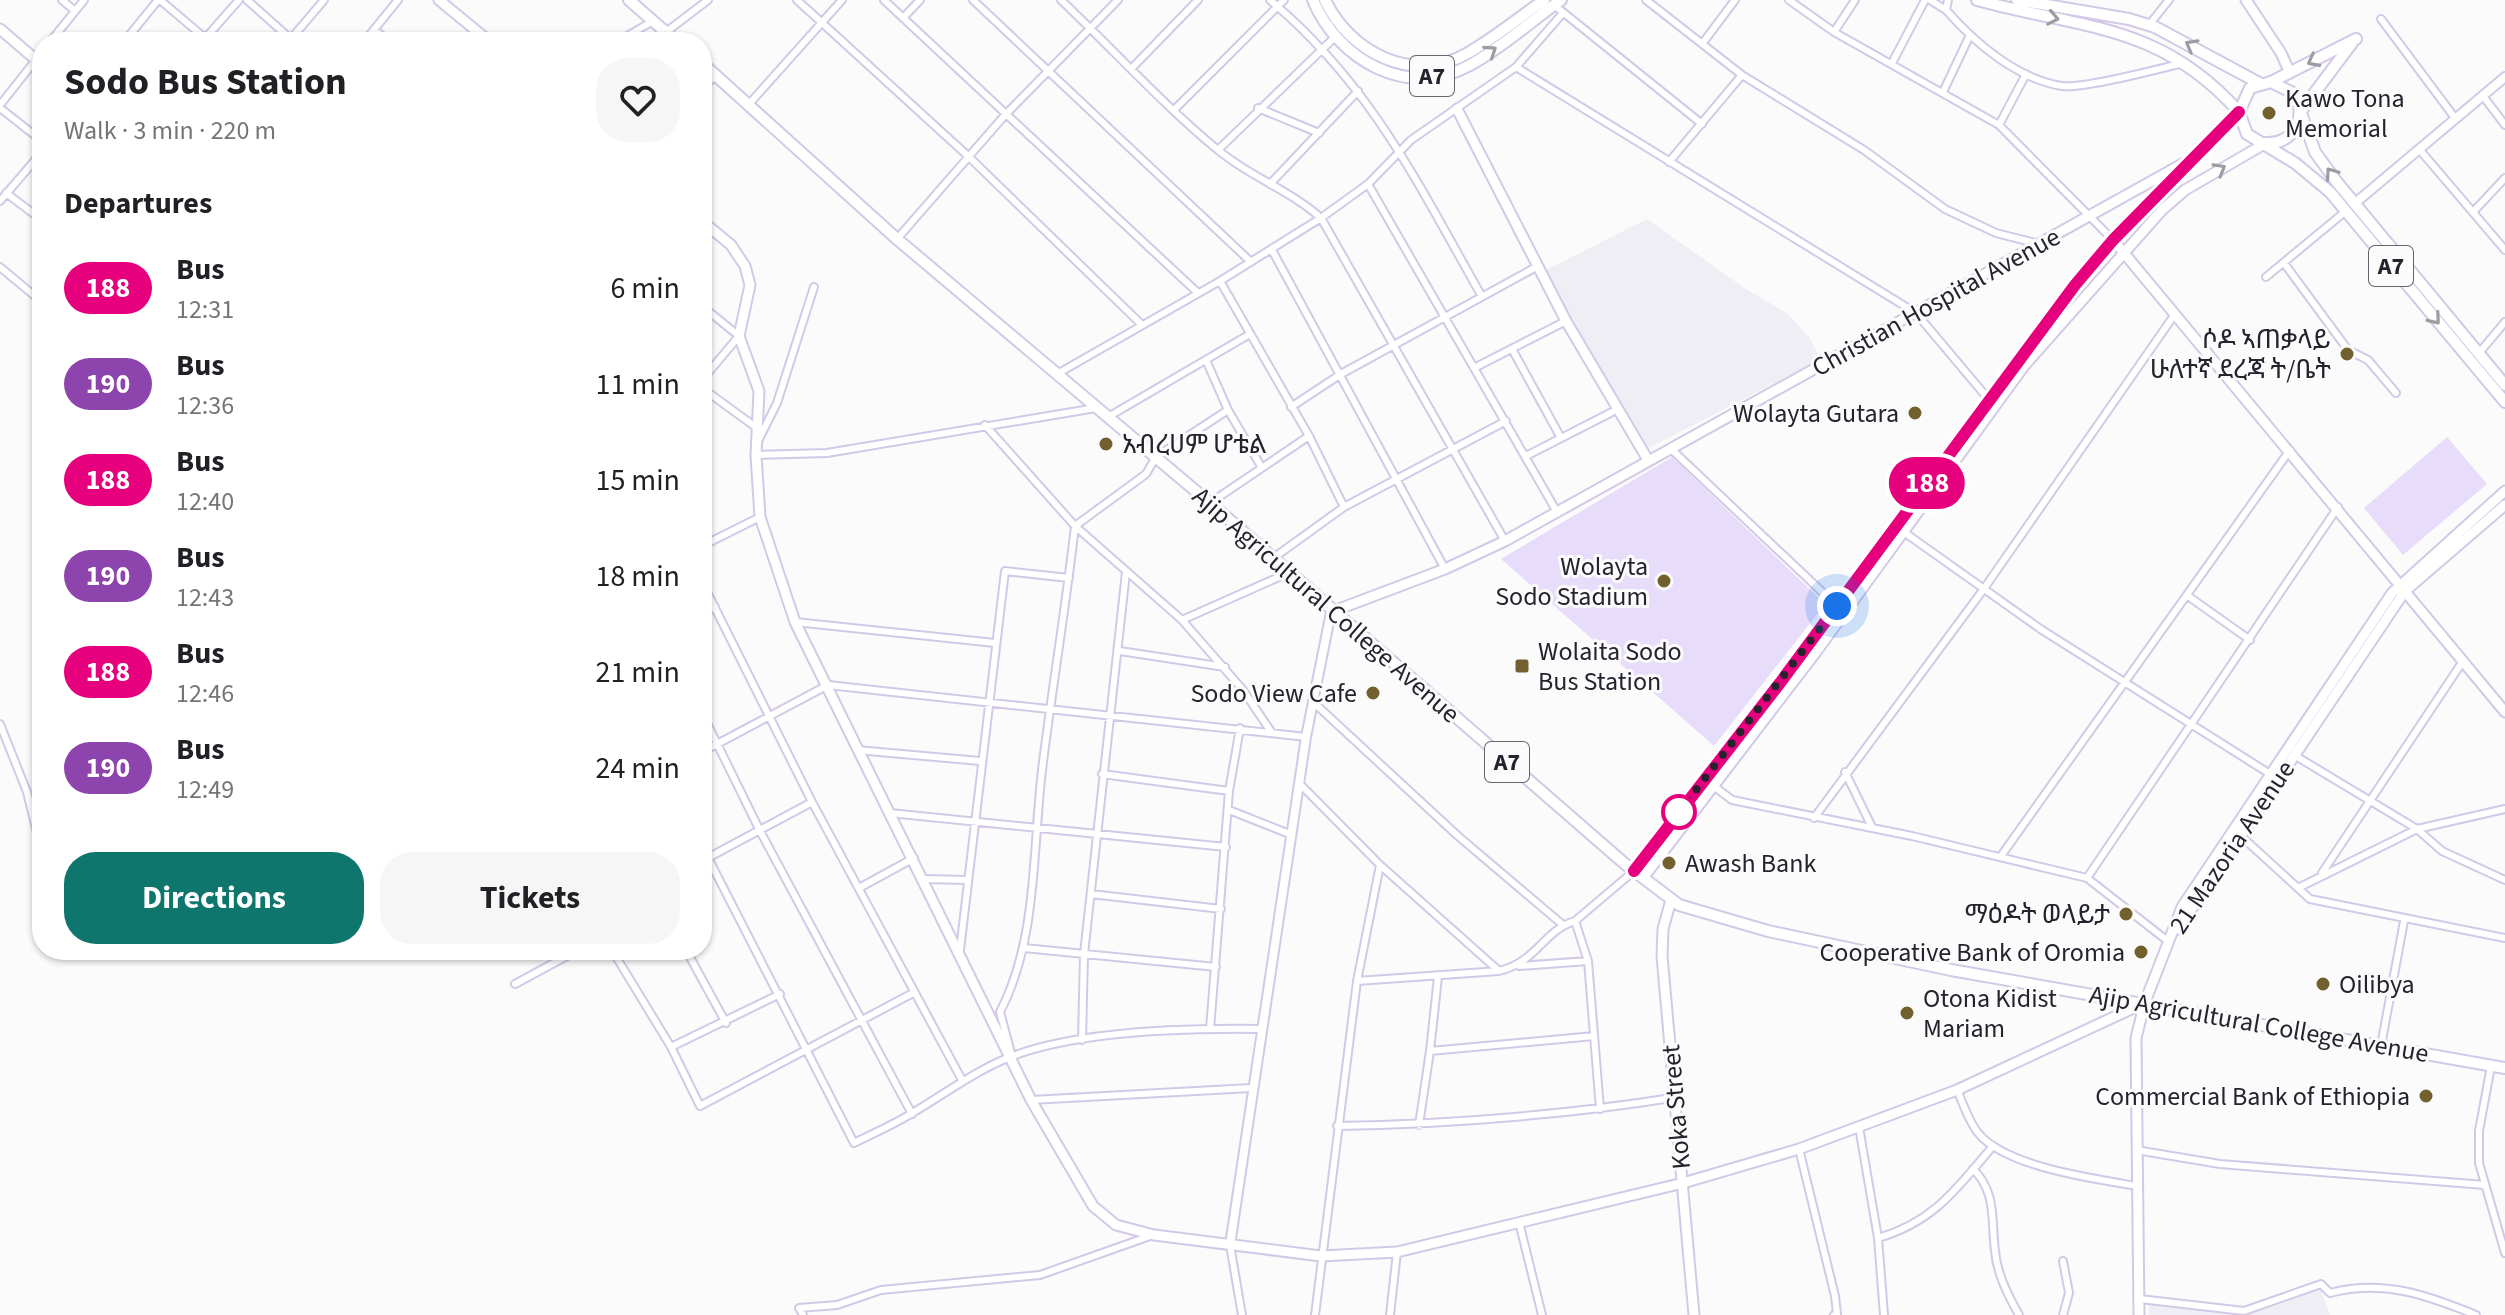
<!DOCTYPE html>
<html lang="en">
<head>
<meta charset="utf-8">
<style>
  :root { --surface:#fff; --page:#f6f6f6; --text:#202124; --muted:#757577; --accent:#0f766e }
  body { margin:0; font-family:"Source Sans 3","Noto Sans Ethiopic",sans-serif; background:var(--page); color:var(--text); height:100vh; display:flex; flex-direction:column; font-size:30px; white-space:nowrap }
  * { box-sizing:border-box; margin:0 }
  p { font-size:26px; color:var(--muted) }
  .icon { flex:none; width:44px; height:44px; fill:none; stroke:currentColor; stroke-width:2; stroke-linecap:round; stroke-linejoin:round }
  .map { position:relative; flex:1; overflow:hidden }
  .details { position:absolute; left:32px; top:32px; width:680px; height:928px; display:flex; flex-direction:column; background:var(--surface); border-radius:32px; box-shadow:0 2px 6px #0004 }
  .details>* { flex:none }
  .badge { padding:0 16px; border-radius:26px; font-size:28px; line-height:52px }
  .you { position:absolute; width:40px; height:40px; margin:-20px; border:6px solid #fff; border-radius:50%; background:#1a73e8; box-shadow:0 0 0 12px #1a73e833 }
  .map>.badge { position:absolute; translate:-50% -50%; box-shadow:0 0 0 4px #fff }
  h2 { padding:0 32px; font-size:30px; line-height:72px }
  .round { display:grid; place-items:center; flex:none; width:84px; height:84px; border-radius:32px; background:var(--page) }
  .overview { display:flex; align-items:center; justify-content:space-between; height:136px; padding:0 32px }
  h1 { font-size:38px; font-weight:700; line-height:60px }
  .button { display:flex; gap:16px; margin-top:auto; padding:16px 32px }
  .button a { flex:1; height:92px; border-radius:32px; background:var(--accent); color:#fff; font-size:32px; font-weight:700; line-height:92px; text-align:center }
  .button a+a { background:var(--page); color:var(--text) }
  ul { padding:0; list-style:none }
  li { display:flex; align-items:center; gap:24px; height:96px; padding:0 32px }
  li div { flex:1 }
  li b { display:block; font-size:30px }
  li em { font-style:normal }
  li .badge { min-width:88px; font-weight:700; text-align:center }
  .map>svg:first-child { display:block }
  .built { fill:#f0eef5 }
  .green { fill:#e7ddfa }
  .lines { fill:none; stroke-linecap:round; stroke-linejoin:round }
  .minor-casing { stroke:#d3c9e7; stroke-width:10 }
  .tertiary-casing { stroke:#d3c9e7; stroke-width:12 }
  .secondary-casing { stroke:#d3c9e7; stroke-width:13 }
  .primary-casing { stroke:#d3c9e7; stroke-width:14 }
  .trunk-casing { stroke:#d3c9e7; stroke-width:14 }
  .minor { stroke:#fff; stroke-width:6 }
  .tertiary { stroke:#fff; stroke-width:8 }
  .secondary { stroke:#fff; stroke-width:9 }
  .primary { stroke:#fff; stroke-width:10 }
  .trunk { stroke:#fff; stroke-width:10 }
  .oneway { stroke:#9d9ca1 }
  .line-casing { stroke:#fff; stroke-width:18 }
  .line { stroke:#e6007e; stroke-width:12 }
  .walk { stroke:#26232e; stroke-width:8; stroke-dasharray:0 14.4 }
  .poi-dot { fill:#72612f; stroke:#fbfbfb; stroke-width:3 }
  .stop-dot { fill:#fff; stroke:#e6007e; stroke-width:4 }
  .labels { text-anchor:middle; dominant-baseline:central; stroke-width:6; stroke-linejoin:round; paint-order:stroke }
  .shield { fill:#fbfbfb; stroke:#66646c; stroke-width:2 }
  .shield-label { font-size:24px; font-weight:bold; fill:#26232e }
  .poi-label { font-size:26px; fill:#26232e; stroke:#fbfbfb; text-anchor:end }
  .street-label { font-size:26px; fill:#26232e; stroke:#fbfbfb }
</style>
</head>
<body>
<div class="map">
<svg width="2505" height="1315" viewBox="0 0 2505 1315">
  <rect width="100%" height="100%" fill="#fbfbfb"/>
  <path class="built" d="M 1647,219 L 1746,289 L 1788,314 L 1809,337 L 1821,359 L 1647,449 L 1577,332 L 1546,270 Z
    M 2321,1289 L 2330,1315 L 2149,1315 L 2148,1302 L 2248,1310 Z"/>
  <path class="green" d="M 2447,437 L 2487,484 L 2403,555 L 2364,508 Z
    M 1672,457 L 1825,604 L 1714,746 L 1501,559 Z"/>
  <g class="lines">
    <g class="minor-casing">
      <path id="minor" d="M 62,0 L 75,11
        M 160,0 L 205,38
        M 247,0 L 294,42
        M 797,0 L 968,156 L 1142,325
        M 884,0 L 1198,293
        M 973,0 L 1251,262
        M 1061,0 C 1113,49 1162,104 1218,150 C 1250,177 1290,190 1321,218 L 1505,541
        M 1270,0 C 1371,85 1417,182 1481,295
        M 1646,0 L 1742,75 L 1864,150 L 1945,209 L 1996,233 L 2039,244
        M 1789,0 L 1834,32 L 1999,125 L 2113,240
        M 1930,0 L 1946,10
        M 1948,0 L 1946,10 C 1975,43 2017,79 2062,86 C 2084,89 2159,69 2183,63
        M 1554,5 L 1702,124
        M 903,18 L 920,0
        M 2381,19 L 2455,118
        M 2149,25 L 2169,0
        M 375,30 L 389,42
        M 666,32 L 708,0
        M 1834,32 L 1855,0
        M 290,40 L 324,0
        M 50,42 L 84,0
        M 124,42 L 158,0
        M 202,42 L 239,0
        M 364,42 L 398,0
        M 617,42 L 653,21
        M 1702,44 L 1735,0
        M 1892,63 L 1925,0
        M 1516,67 L 1916,313 L 1990,401
        M 1132,68 L 1198,0
        M 702,87 L 716,76
        M 1943,92 L 1969,37
        M 2483,96 L 2505,125
        M 749,104 L 842,0
        M 0,105 L 42,52
        M 0,108 L 42,141
        M 1258,108 L 1319,133
        M 1175,109 L 1284,0
        M 1999,125 L 2026,74
        M 2419,149 L 2505,250
        M 1218,150 L 1336,36
        M 1669,162 L 1742,75
        M 1270,184 L 1358,91
        M 1368,184 L 1557,512
        M 6,193 L 42,220
        M 0,201 L 42,152
        M 2473,212 L 2505,178
        M 897,239 L 1005,115 L 1118,0
        M 1272,250 L 1445,569
        M 2284,263 L 2348,350 L 2368,360 L 2396,393
        M 0,267 L 42,302
        M 2266,277 L 2346,211
        M 1220,281 L 1309,436 L 1344,507
        M 702,306 L 739,336 L 702,380
        M 1512,349 L 1561,438
        M 2479,353 L 2505,322
        M 1206,360 L 1228,410 L 1262,468
        M 1476,367 L 1566,321
        M 1057,374 L 1220,281 L 1321,218 L 1368,184 L 1411,140 L 1516,67 L 1562,14
        M 702,388 L 757,428
        M 1291,407 L 1341,374 L 1538,266
        M 1108,417 L 1250,334
        M 985,425 L 1075,526 L 1182,620 L 1243,690 L 1272,733
        M 758,441 L 777,403 L 814,287
        M 1670,448 L 1837,606
        M 756,455 L 827,453 L 1096,408
        M 1526,456 L 1618,409
        M 1210,503 L 1309,436
        M 1901,530 L 2042,630 L 2278,779
        M 702,546 L 760,517
        M 1272,559 L 1344,507 L 1506,421
        M 702,582 L 812,802 L 962,1080
        M 2188,596 L 2250,640
        M 702,613 L 715,607
        M 1182,620 L 1288,573
        M 795,622 L 995,643
        M 1120,651 L 1225,667
        M 1312,701 L 1458,836 L 1563,925
        M 702,713 L 760,831 L 912,1114
        M 0,724 L 27,792 L 42,853
        M 857,750 L 980,761
        M 702,752 L 828,685 L 1306,737
        M 2294,755 L 2417,829 L 2442,851 L 2505,880
        M 1845,772 L 1872,827
        M 1102,774 L 1229,791
        M 1299,783 L 1380,865 L 1499,971 C 1537,962 1544,930 1575,921 L 1634,871
        M 1711,784 L 1732,800 L 1912,836 L 2087,878 L 2169,942
        M 1229,810 L 1292,835
        M 890,813 L 1226,847
        M 1814,818 L 1983,590 L 2175,314
        M 2241,836 L 2310,899 L 2505,938
        M 702,846 L 854,1143 C 874,1133 895,1124 914,1112 C 946,1093 975,1071 1010,1057 C 1077,1031 1189,1028 1261,1029
        M 2001,856 L 2290,450
        M 702,861 L 812,802
        M 2322,873 L 2463,661
        M 2087,878 L 2338,507
        M 924,879 L 967,880
        M 859,888 L 914,858
        M 2298,888 L 2417,829 L 2505,809
        M 1091,894 L 1221,909
        M 1575,921 L 1588,961 L 1600,1109
        M 1024,948 L 1216,967
        M 612,950 L 671,1047 L 700,1106 L 913,993
        M 686,950 L 726,1023
        M 960,950 L 1005,571 L 1069,578
        M 1519,966 L 1588,961
        M 1357,981 L 1499,971
        M 515,984 L 578,950
        M 1210,1029 L 1229,791 L 1240,728
        M 1082,1040 L 1084,954 L 1126,572
        M 2381,1046 L 2404,921
        M 671,1047 L 780,994
        M 1430,1051 L 1438,977
        M 1011,1053 L 1000,1012 C 1039,937 1032,844 1043,762 C 1053,683 1066,605 1075,526 L 1146,474 L 1156,457 L 1228,410
        M 2491,1066 L 2479,1131 L 2479,1163 L 2505,1253
        M 1957,1090 C 1963,1103 1969,1123 1979,1134 C 2007,1167 2095,1179 2137,1186
        M 1031,1100 L 1251,1088
        M 1419,1125 L 1430,1051 L 1594,1036
        M 1337,1126 C 1451,1124 1565,1115 1678,1097
        M 1859,1127 L 1878,1238
        M 1799,1149 L 1835,1296 L 1837,1314 L 1834,1315
        M 2136,1150 L 2220,1164 L 2485,1185
        M 1973,1169 C 1997,1192 1991,1221 1995,1251 C 1997,1274 2008,1295 2019,1315
        M 1519,1222 L 1542,1315
        M 1230,1245 L 1242,1315
        M 2063,1261 L 2069,1293 L 2063,1315
        M 2140,1299 L 2244,1311 L 2321,1284 L 2330,1293 C 2383,1279 2427,1295 2476,1315
        M 803,1315 L 799,1308 L 837,1305 L 881,1290 L 1040,1275 L 1150,1236
        M 1315,1315 L 1357,981 L 1380,865
        M 1390,1315 L 1397,1252
        M 1884,1315 L 1878,1238 C 1934,1222 1957,1188 1993,1146"/>
    </g>
    <g class="tertiary-casing">
      <path id="tertiary" d="M 2354,204 L 2505,77
        M 1230,1245 L 1306,737 L 1331,612"/>
    </g>
    <g class="secondary-casing">
      <path id="secondary" d="M 439,0 L 490,42
        M 2246,0 L 2281,53 L 2290,73
        M 0,29 L 42,65
        M 1457,109 L 1566,321 L 1648,460
        M 702,221 L 731,245 L 745,266 L 750,285 L 739,336 L 759,391 L 756,455 L 760,517 L 795,622 L 1031,1100 L 1093,1206 L 1116,1225 L 1154,1235 L 1321,1256 L 1397,1252 L 1683,1183 L 1799,1149 L 1957,1090 L 2142,1004
        M 2119,247 L 2505,712
        M 1331,612 L 1445,569 L 1505,541 L 2195,157
        M 1634,871 L 1780,683 L 2075,285 L 2113,240 L 2239,112
        M 1643,878 L 1816,652 L 2024,366 L 2162,210 L 2185,190 L 2266,143
        M 1671,900 L 1663,929 L 1662,956 L 1694,1315
        M 2178,929 L 2405,591 L 2505,505
        M 2139,1315 L 2136,1038 L 2145,1002 L 2182,907 L 2392,593 L 2505,491"/>
    </g>
    <g class="primary-casing">
      <path id="primary" d="M 629,0 L 677,42
        M 702,63 L 897,239 L 1210,503 L 1625,864 L 1679,905 L 1768,931 L 1951,970 L 2505,1068
        M 2271,82 L 2356,39
        M 2301,111 L 2352,43"/>
    </g>
    <g class="trunk-casing">
      <path id="trunk" d="M 1313,0 C 1338,60 1408,100 1470,65 C 1503,47 1531,21 1561,0
        M 1325,0 C 1350,53 1413,85 1468,53 C 1494,38 1519,18 1544,0
        M 1977,0 C 2082,29 2160,23 2239,112
        M 2017,0 L 2129,19 L 2155,27 L 2259,83
        M 2301,113 L 2315,152 L 2336,181 L 2505,385
        M 2266,143 C 2294,145 2309,115 2293,93 L 2271,82 L 2250,88 L 2239,112 L 2247,134 L 2295,163 L 2330,192 L 2505,402"/>
    </g>
    <use href="#minor" class="minor"/>
    <use href="#tertiary" class="tertiary"/>
    <use href="#secondary" class="secondary"/>
    <use href="#primary" class="primary"/>
    <use href="#trunk" class="trunk"/>
  </g>
  <defs><path id="oneway-chevron" d="M-2-3.5L2.5 0L-2 3.5" fill="none" stroke-width="1.6" stroke-linecap="round" stroke-linejoin="round" transform="scale(2)"/></defs>
  <g class="oneway">
    <use href="#oneway-chevron" transform="translate(2053 18) rotate(11)"/>
    <use href="#oneway-chevron" transform="translate(2191 45) rotate(-151)"/>
    <use href="#oneway-chevron" transform="translate(1491 51) rotate(-34)"/>
    <use href="#oneway-chevron" transform="translate(2313 61) rotate(152)"/>
    <use href="#oneway-chevron" transform="translate(2220 169) rotate(-30)"/>
    <use href="#oneway-chevron" transform="translate(2331 173) rotate(-125)"/>
    <use href="#oneway-chevron" transform="translate(2435 319) rotate(50)"/>
  </g>
  <g class="lines">
    <g class="line-casing">
      <path id="line" d="M 1634,871 L 1780,683 L 2075,285 L 2113,240 L 2239,112"/>
    </g>
    <use href="#line" class="line"/>
    <path class="walk" d="M 1679,812 L 1837,606"/>
  </g>
  <g class="poi-dot">
    <circle cx="2269" cy="113" r="8"/>
    <circle cx="2347" cy="354" r="8"/>
    <circle cx="1915" cy="413" r="8"/>
    <circle cx="1106" cy="444" r="8"/>
    <circle cx="1664" cy="581" r="8"/>
    <rect x="1514" y="658" width="16" height="16" rx="4"/>
    <circle cx="1373" cy="693" r="8"/>
    <circle cx="1669" cy="863" r="8"/>
    <circle cx="2126" cy="914" r="8"/>
    <circle cx="2141" cy="952" r="8"/>
    <circle cx="2323" cy="984" r="8"/>
    <circle cx="1907" cy="1013" r="8"/>
    <circle cx="2426" cy="1096" r="8"/>
  </g>
  <circle class="stop-dot" cx="1679" cy="812" r="16"/>
  <g class="labels">
    <g class="shield">
      <rect x="1410" y="56" width="44" height="40" rx="6"/>
      <rect x="2369" y="246" width="44" height="40" rx="6"/>
      <rect x="1485" y="742" width="44" height="40" rx="6"/>
    </g>
    <g class="shield-label">
      <text x="1432" y="76">A7</text>
      <text x="2391" y="266">A7</text>
      <text x="1507" y="762">A7</text>
    </g>
    <g class="poi-label">
      <text x="2285" y="98" text-anchor="start">Kawo Tona<tspan x="2285" dy="30">Memorial</tspan></text>
      <text x="2331" y="339">ሶዶ ኣጠቃላይ<tspan x="2331" dy="30">ሁለተኛ ደረጃ ት/ቤት</tspan></text>
      <text x="1899" y="413">Wolayta Gutara</text>
      <text x="1122" y="444" text-anchor="start">አብረሀም ሆቴል</text>
      <text x="1648" y="566">Wolayta<tspan x="1648" dy="30">Sodo Stadium</tspan></text>
      <text x="1538" y="651" text-anchor="start">Wolaita Sodo<tspan x="1538" dy="30">Bus Station</tspan></text>
      <text x="1357" y="693">Sodo View Cafe</text>
      <text x="1685" y="863" text-anchor="start">Awash Bank</text>
      <text x="2110" y="914">ማዕዶት ወላይታ</text>
      <text x="2125" y="952">Cooperative Bank of Oromia</text>
      <text x="2339" y="984" text-anchor="start">Oilibya</text>
      <text x="1923" y="998" text-anchor="start">Otona Kidist<tspan x="1923" dy="30">Mariam</tspan></text>
      <text x="2410" y="1096">Commercial Bank of Ethiopia</text>
    </g>
    <g class="street-label">
      <text transform="translate(1936 302) rotate(-29)">Christian Hospital Avenue</text>
      <text transform="translate(1326 605) rotate(41)">Ajip Agricultural College Avenue</text>
      <text transform="translate(2232 847) rotate(-56)">21 Mazoria Avenue</text>
      <text transform="translate(2259 1024) rotate(10)">Ajip Agricultural College Avenue</text>
      <text transform="translate(1676 1107) rotate(-95)">Koka Street</text>
    </g>
  </g>
</svg>
<div class="you" style="left:1837px;top:606px"></div>
<b class="badge" style="left:1927px;top:483px;background:#e6007e;color:#fff">188</b>
<section class="details">
<div class="overview"><div><h1>Sodo Bus Station</h1><p>Walk · 3 min · 220 m</p></div><a class="round"><svg class="icon" aria-label="heart" viewBox="0 0 24 24"><path d="M12 20l-8-8c-3-5 5-10 8-4 3-6 11-1 8 4z"/></svg></a></div>
<h2>Departures</h2>
<ul>
<li><span class="badge" style="background:#e6007e;color:#fff">188</span><div><b>Bus</b><p>12:31</p></div><em>6 min</em></li>
<li><span class="badge" style="background:#8e44ad;color:#fff">190</span><div><b>Bus</b><p>12:36</p></div><em>11 min</em></li>
<li><span class="badge" style="background:#e6007e;color:#fff">188</span><div><b>Bus</b><p>12:40</p></div><em>15 min</em></li>
<li><span class="badge" style="background:#8e44ad;color:#fff">190</span><div><b>Bus</b><p>12:43</p></div><em>18 min</em></li>
<li><span class="badge" style="background:#e6007e;color:#fff">188</span><div><b>Bus</b><p>12:46</p></div><em>21 min</em></li>
<li><span class="badge" style="background:#8e44ad;color:#fff">190</span><div><b>Bus</b><p>12:49</p></div><em>24 min</em></li>
</ul>
<div class="button"><a>Directions</a><a>Tickets</a></div>
</section>
</div>
</body>
</html>
